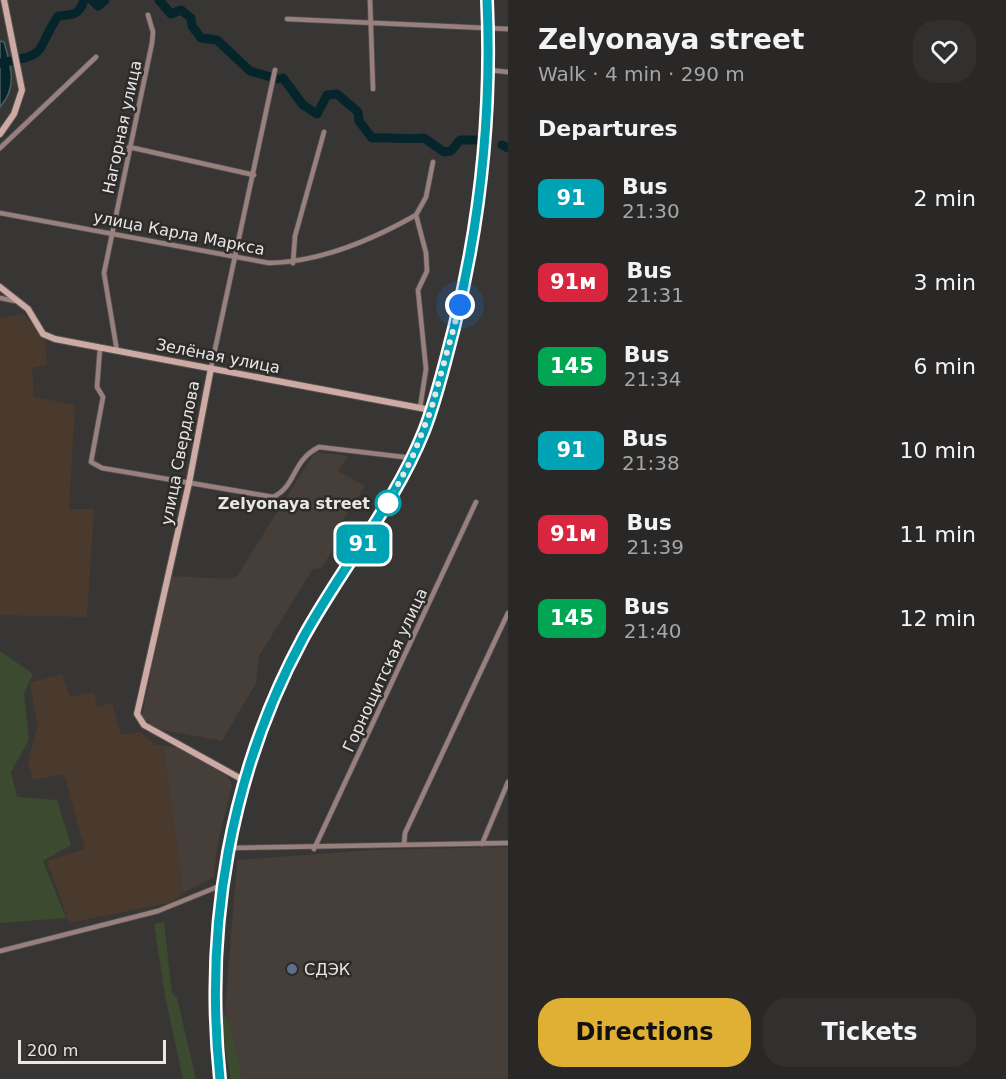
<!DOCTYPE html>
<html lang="en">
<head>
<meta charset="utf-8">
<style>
  :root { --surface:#2a2827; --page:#32302f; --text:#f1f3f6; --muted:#a5a6a7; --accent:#e0b034 }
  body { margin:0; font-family:"DejaVu Sans",sans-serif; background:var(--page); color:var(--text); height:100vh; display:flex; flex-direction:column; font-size:22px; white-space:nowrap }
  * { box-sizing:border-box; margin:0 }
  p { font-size:20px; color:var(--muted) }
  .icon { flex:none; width:33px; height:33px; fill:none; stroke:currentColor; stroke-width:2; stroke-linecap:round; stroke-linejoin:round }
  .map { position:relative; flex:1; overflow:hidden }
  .panel { display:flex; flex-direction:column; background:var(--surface); width:498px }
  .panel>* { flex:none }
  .badge { padding:0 12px; border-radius:9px; font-size:21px; line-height:39px }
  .scale { position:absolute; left:18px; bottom:15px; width:148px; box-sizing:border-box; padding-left:6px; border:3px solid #e8e7e6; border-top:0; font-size:16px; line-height:21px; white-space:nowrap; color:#e8e7e6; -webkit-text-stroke:4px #2e2c2a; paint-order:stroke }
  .you { position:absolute; width:30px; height:30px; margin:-15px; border:4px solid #fff; border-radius:50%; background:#1a73e8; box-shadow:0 0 0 9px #1a73e833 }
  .map>.badge { position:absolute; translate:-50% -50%; box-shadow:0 0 0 3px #fff }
  h2 { padding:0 30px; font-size:22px; line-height:54px }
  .round { display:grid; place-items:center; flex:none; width:63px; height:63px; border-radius:24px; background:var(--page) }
  .summary { display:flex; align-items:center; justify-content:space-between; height:102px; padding:0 30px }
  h1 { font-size:28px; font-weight:700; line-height:45px }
  .button { display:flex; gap:12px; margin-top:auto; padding:12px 30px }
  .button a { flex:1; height:69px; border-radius:24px; background:var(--accent); color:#111; font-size:24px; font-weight:700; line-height:69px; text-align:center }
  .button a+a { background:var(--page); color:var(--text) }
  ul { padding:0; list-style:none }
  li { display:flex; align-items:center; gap:18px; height:84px; padding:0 30px }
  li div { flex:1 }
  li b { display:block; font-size:22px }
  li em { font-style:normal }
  li .badge { min-width:66px; font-weight:700; text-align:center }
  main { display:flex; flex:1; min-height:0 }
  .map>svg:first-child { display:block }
  .built { fill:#453e39 }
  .industrial { fill:#4a3a2e }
  .green { fill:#3c4a2f }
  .water { fill:#05252b; stroke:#495f63; stroke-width:1.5 }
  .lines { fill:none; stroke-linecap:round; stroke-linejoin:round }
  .river { stroke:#05252b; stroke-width:9 }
  .street-casing { stroke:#545250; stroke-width:6 }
  .secondary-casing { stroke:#545250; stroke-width:8 }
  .primary-casing { stroke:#545250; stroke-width:8 }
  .street { stroke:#97807e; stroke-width:4.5 }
  .secondary { stroke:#ceaaa5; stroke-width:6 }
  .primary { stroke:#f8cac4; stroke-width:7 }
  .line-casing { stroke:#fff; stroke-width:14 }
  .line { stroke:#00a3b4; stroke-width:9 }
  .walk { stroke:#e8e7e6; stroke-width:6; stroke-dasharray:0 10.8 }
  .stop-dot { fill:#fff; stroke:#00a3b4; stroke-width:3 }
  .service-dot { fill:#5c6f8a; stroke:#2e2c2a; stroke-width:2 }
  .labels { text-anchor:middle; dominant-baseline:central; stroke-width:5; stroke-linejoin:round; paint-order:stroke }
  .street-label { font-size:16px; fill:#e8e7e6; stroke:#2e2c2a }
  .stop-label { font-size:16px; font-weight:bold; fill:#e8e7e6; stroke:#2e2c2a; text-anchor:end }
  .poi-label { font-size:16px; fill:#e8e7e6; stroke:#2e2c2a; text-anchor:start }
</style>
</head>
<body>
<main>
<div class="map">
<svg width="508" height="1079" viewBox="0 0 508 1079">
  <rect width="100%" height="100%" fill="#383634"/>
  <path class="built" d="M 315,452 L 348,456 L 338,471 L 365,486 L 336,531 L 338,542 L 321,568 L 313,569 L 259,656 L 256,683 L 222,741 L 152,728 L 149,721 L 141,721 L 171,576 L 228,579 L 237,576 Z
    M 163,745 L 181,749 L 227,776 L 232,785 L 217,847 L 214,877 L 183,893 Z
    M 508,847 L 508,1079 L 242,1079 L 225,1010 L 237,860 L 372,850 Z"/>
  <path class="industrial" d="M 23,314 L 45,340 L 47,364 L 32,368 L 34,397 L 75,405 L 69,509 L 94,509 L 87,617 L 0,615 L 0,318 Z
    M 62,674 L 70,697 L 94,692 L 97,707 L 112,703 L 121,735 L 140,732 L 155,745 L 163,745 L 183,893 L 172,902 L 69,923 L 47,861 L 85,849 L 64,774 L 33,780 L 28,761 L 38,725 L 30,683 Z"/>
  <path class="green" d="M 0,651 L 33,674 L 24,693 L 29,739 L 11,772 L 17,797 L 57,800 L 71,845 L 43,861 L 66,918 L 0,923 Z
    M 164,922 L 172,993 L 177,998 L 196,1079 L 183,1079 L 165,996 L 154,924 Z
    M 220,1005 L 231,1027 L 242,1079 L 231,1079 L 221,1029 Z"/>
  <path class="water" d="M 0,41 L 4,42 C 11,66 18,87 0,107 Z"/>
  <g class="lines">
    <path class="river" d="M 92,0 L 98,6 L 105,0
      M 159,0 L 171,14 L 181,10 L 191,18 L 192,26 L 201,38 L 217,40 L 250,71 L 278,79
      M 0,63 C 51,54 33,54 58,16 C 72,15 80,15 84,0
      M 283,78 L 303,105 L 317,114 L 327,95 L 337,94 L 358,112 L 359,121 L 372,138 C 390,137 406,140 424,138 L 444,152 L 451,151 L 460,140 L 476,140
      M 502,145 L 508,148"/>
    <g class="street-casing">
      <path id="street" d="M 370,0 L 373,89
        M 287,19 L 508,29
        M 488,70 L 508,72
        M 129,147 L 254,175
        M 0,148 L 96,57
        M 0,213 L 269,263 C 321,262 372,240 416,215
        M 416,215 L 426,253 L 427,271 L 418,290 L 426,369 L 420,408
        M 416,215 L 426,197 L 433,162
        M 293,263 L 295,236 L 324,132
        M 0,298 L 15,301
        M 100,348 L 97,387 L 103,397 L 91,462 L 102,468 L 273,497 C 297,486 291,461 319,447 L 412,458
        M 117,351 L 104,273 L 152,43 L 153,32 L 148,15
        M 211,368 L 275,70
        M 482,844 L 508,782
        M 404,845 L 405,833 L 508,613
        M 228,848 L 508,843
        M 314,849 L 476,502
        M 0,951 L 158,911 L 222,885"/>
    </g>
    <g class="secondary-casing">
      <path id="secondary" d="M 0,134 L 14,114 L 22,90 L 4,0
        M 0,287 L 28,309 L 43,334 L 55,339 L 431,410
        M 211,368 L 189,483 L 137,714 L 144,725 L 245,781"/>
    </g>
    <g class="primary-casing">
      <path id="primary" d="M 220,1079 C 203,928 230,772 303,638 C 341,568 394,506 424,431 C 437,398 445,362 454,328 C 481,219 492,112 487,0"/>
    </g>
    <use href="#street" class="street"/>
    <use href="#secondary" class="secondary"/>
    <use href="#primary" class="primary"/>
  </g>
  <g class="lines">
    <g class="line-casing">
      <path id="line" d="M 220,1079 C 204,927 230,773 303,638 C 341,568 394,506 424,431 C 437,398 445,362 454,328 C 481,219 492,112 487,0"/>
    </g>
    <use href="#line" class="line"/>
    <path class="walk" d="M 388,503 L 412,458 L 431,410 L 460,305"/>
  </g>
  <circle class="stop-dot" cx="388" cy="503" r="12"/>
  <circle class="service-dot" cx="292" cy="969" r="6"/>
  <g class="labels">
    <g class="street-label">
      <text transform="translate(122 127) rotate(-78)">Нагорная улица</text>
      <text transform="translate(179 233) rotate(11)">улица Карла Маркса</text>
      <text transform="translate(218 356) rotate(11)">Зелёная улица</text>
      <text transform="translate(180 453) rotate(-79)">улица Свердлова</text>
      <text transform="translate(385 670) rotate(-65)">Горнощитская улица</text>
    </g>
    <g class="stop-label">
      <text x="370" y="503">Zelyonaya street</text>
    </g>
    <g class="poi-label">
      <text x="304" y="969">СДЭК</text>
    </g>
  </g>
</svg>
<div class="scale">200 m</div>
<div class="you" style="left:460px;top:305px"></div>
<b class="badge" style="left:363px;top:544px;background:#00a3b4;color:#fff">91</b>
</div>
<section class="panel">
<div class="summary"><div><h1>Zelyonaya street</h1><p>Walk · 4 min · 290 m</p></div><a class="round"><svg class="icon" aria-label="heart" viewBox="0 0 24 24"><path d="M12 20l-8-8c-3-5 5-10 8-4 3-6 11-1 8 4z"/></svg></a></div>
<h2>Departures</h2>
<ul>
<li><span class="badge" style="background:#00a3b4;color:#fff">91</span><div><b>Bus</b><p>21:30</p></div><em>2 min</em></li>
<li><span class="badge" style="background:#d7263d;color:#fff">91м</span><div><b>Bus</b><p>21:31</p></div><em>3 min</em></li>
<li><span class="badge" style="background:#00a651;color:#fff">145</span><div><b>Bus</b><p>21:34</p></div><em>6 min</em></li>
<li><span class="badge" style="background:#00a3b4;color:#fff">91</span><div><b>Bus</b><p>21:38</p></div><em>10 min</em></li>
<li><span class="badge" style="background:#d7263d;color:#fff">91м</span><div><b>Bus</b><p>21:39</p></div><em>11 min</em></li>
<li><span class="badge" style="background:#00a651;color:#fff">145</span><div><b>Bus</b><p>21:40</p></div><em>12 min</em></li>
</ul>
<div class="button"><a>Directions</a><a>Tickets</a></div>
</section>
</main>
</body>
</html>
